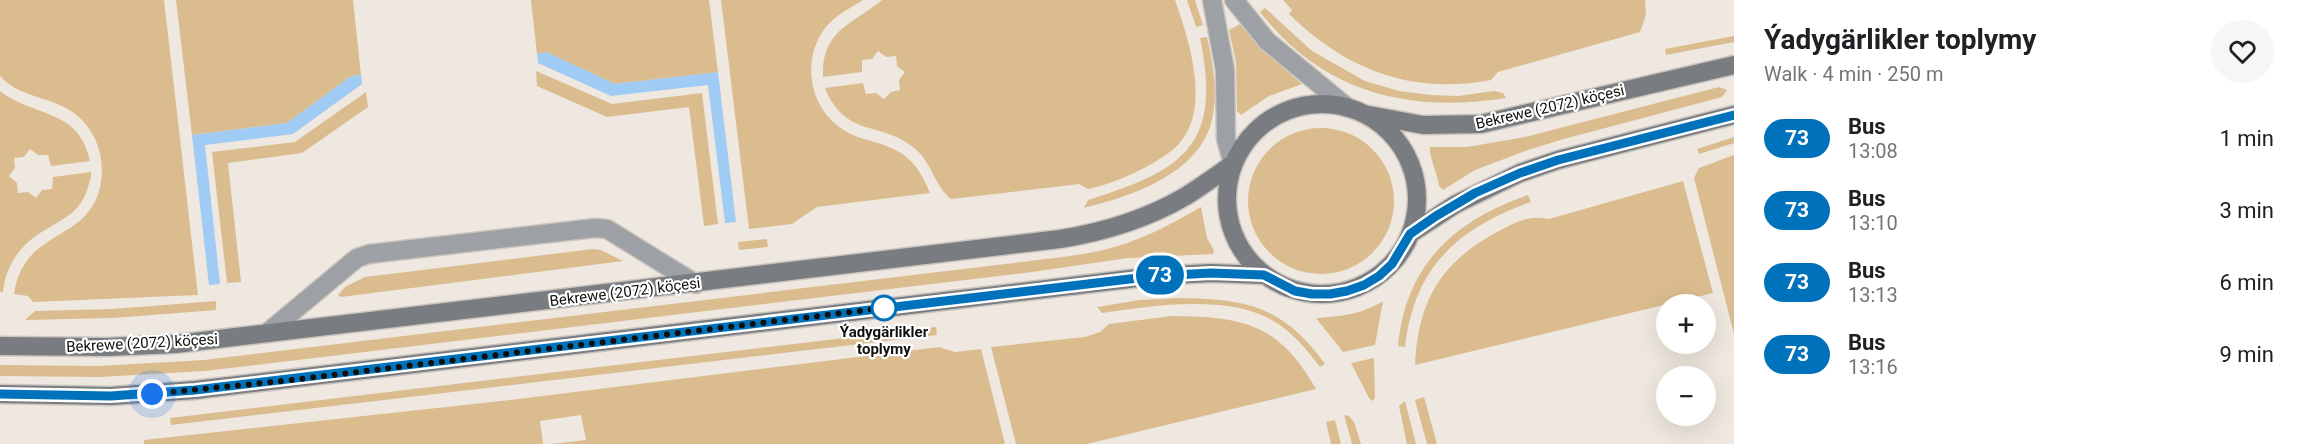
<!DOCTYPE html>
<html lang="en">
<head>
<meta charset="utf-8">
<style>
  :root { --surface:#fff; --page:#f6f6f6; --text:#202124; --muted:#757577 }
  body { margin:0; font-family:Roboto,sans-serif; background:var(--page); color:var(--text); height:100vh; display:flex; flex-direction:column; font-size:22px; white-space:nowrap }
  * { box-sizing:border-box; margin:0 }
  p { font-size:20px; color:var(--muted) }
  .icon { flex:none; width:33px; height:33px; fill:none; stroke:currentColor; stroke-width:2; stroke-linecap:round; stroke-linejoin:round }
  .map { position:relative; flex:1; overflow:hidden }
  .side { display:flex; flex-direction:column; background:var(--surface); width:570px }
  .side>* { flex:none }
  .badge { padding:0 12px; border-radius:20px; font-size:21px; line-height:39px }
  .controls { position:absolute; left:1656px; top:294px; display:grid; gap:12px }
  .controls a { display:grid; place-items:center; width:60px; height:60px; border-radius:50%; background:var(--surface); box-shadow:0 6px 24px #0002; font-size:30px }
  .you { position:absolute; width:30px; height:30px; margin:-15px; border:4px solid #fff; border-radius:50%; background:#1a73e8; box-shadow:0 0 0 9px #1a73e833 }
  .map>.badge { position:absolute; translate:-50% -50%; box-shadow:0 0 0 3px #fff }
  .round { display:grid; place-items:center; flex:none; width:63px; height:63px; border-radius:32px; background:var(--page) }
  .summary { display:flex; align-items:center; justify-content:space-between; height:102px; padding:0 30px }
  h1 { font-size:28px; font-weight:700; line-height:45px }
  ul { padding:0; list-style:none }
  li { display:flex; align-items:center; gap:18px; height:72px; padding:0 30px }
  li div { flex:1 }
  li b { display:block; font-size:22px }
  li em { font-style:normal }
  li .badge { min-width:66px; font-weight:700; text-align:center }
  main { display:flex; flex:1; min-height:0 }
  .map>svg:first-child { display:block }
  .green { fill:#dabc8f }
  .water { fill:#9fcbf4 }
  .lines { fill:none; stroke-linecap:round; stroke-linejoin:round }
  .street-casing { stroke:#cbc5be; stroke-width:21 }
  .secondary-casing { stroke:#cbc5be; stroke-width:21 }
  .street { stroke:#9da0a4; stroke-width:18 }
  .secondary { stroke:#797d82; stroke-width:18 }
  .line-casing { stroke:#fff; stroke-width:14 }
  .line { stroke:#0072bc; stroke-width:9 }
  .walk { stroke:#110f0c; stroke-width:6; stroke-dasharray:0 10.8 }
  .stop-dot { fill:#fff; stroke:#0072bc; stroke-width:3 }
  .labels { text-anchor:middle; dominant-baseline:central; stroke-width:4.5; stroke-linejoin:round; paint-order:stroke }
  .street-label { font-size:15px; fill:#110f0c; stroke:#fff }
  .stop-label { font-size:15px; font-weight:bold; fill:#110f0c; stroke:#fff }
</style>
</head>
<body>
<main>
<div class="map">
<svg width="1734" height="444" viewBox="0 0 1734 444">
  <rect width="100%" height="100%" fill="#efe8e0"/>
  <path class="green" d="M 0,0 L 164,0 L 198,295 L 33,302 L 28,296 L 14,294 C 24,227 87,244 100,187 C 107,156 94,123 66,108 C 44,96 18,96 0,76 Z
    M 176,0 L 353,0 L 361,75 L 351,76 L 287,123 L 192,135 Z
    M 531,0 L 709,0 L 718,72 L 615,84 L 546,52 L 537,54 Z
    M 721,0 L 863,0 C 850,8 836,15 826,27 C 802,57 808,103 838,126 C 848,134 859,138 871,141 C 904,150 917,161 930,193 L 817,207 L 792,224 L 749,229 Z
    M 882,0 L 1175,0 C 1189,40 1212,109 1178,145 C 1169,154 1158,160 1148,166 C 1129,176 1108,185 1088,189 L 1079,184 L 951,199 C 934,186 932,161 913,147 C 880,121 848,138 826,91 L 825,88 L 863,83 L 866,94 L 876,93 L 884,99 L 891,92 L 900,90 L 899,80 L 905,72 L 897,66 L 896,56 L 886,57 L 878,51 L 872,59 L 862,60 L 862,72 L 823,77 C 821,30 852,25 882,0 Z
    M 1187,0 L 1195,0 L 1203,25 L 1196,27 Z
    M 1283,0 L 1645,0 L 1646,15 L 1640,32 L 1498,72 L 1491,80 C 1412,95 1346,70 1289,14 L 1292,10 Z
    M 1265,8 L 1312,51 L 1365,81 L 1399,91 L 1431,95 L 1458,96 L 1494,91 L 1503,93 L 1506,98 C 1412,113 1327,94 1265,18 L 1260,12 Z
    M 1240,24 L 1260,48 L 1302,84 L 1269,96 L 1241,115 L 1237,111 L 1236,62 L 1229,30 Z
    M 1734,36 L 1734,42 L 1666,55 L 1665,49 Z
    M 1207,37 C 1213,64 1218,92 1212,120 C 1199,174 1132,196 1084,208 L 1088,200 C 1185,170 1222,145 1200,38 Z
    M 536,71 L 612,104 L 702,93 L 718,224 L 704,226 L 689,107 L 607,117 L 537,86 Z
    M 1719,87 L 1727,90 L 1722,97 L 1564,139 L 1528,150 L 1475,170 L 1443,190 L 1439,186 C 1438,175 1428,154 1430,147 L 1467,147 L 1525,137 Z
    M 0,91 C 35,118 79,108 90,161 L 51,166 L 48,155 L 38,155 L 30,149 L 24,157 L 14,158 L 15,168 L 9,176 L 17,183 L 18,193 L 28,192 L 36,198 L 42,190 L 52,189 L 53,177 L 91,172 L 91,176 C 88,188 85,200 76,209 C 67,218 56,223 45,230 C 21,244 6,264 3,292 L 0,292 Z
    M 366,92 L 368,107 L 302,153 L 228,163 L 241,282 L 227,283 L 212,152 L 295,142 Z
    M1248 201a73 73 0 1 1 146 0a73 73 0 1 1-146 0Z
    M 1734,137 L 1734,143 L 1699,154 L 1697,149 Z
    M 1734,155 L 1734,334 L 1694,178 L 1699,168 Z
    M 1683,181 L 1713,293 L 1415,365 C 1418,301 1441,262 1497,232 C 1516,222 1528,215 1549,219 Z
    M 1528,195 L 1531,202 C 1457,228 1414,268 1405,347 L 1398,346 C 1406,265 1453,221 1528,195 Z
    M 1201,207 L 1207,238 L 1214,251 L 1213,254 L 1128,258 L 1032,272 L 205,371 L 99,377 L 0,376 L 0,365 L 99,366 L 204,360 L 1030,261 C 1053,258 1076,256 1099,251 C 1136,243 1168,226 1201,207 Z
    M 767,239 L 768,247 L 739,250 L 738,242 Z
    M 593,249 L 601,250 L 623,261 L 341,297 L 338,295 L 345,287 L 365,277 Z
    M 1179,298 C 1247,299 1283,306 1325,364 L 1320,367 C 1305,347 1289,328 1266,317 C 1221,295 1150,306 1102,313 L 1097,307 L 1140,300 Z
    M 216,301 L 216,310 L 113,318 L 25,320 L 35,311 L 113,309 Z
    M 1383,301 L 1375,345 L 1343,352 L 1316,318 C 1341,316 1361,315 1383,301 Z
    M 1172,316 C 1244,317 1278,323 1316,389 L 1087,444 L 1016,444 L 991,347 L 1085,337 L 1100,332 L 1109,324 Z
    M 936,327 L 937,335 L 171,425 L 170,418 Z
    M 939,347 L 955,352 L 981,349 L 1005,444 L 551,444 L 586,440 L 581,415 L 540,421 L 543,444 L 144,444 L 144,440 L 510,400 Z
    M 1374,358 L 1375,398 L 1372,401 L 1369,398 L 1351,363 Z
    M 1424,397 L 1437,444 L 1427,444 L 1415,400 Z
    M 1405,401 L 1416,444 L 1407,444 L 1399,406 Z
    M 1344,415 L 1349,416 L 1354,422 L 1361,444 L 1352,444 Z
    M 1335,420 L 1341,444 L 1331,444 L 1326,422 Z"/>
  <path class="water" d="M 546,52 L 615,84 L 718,72 L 736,222 L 725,223 L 708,85 L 611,96 L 538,63 L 537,54 Z
    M 361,75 L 362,84 L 293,134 L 205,145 L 220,284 L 209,285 L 192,135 L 287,123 L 351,76 Z"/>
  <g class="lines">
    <g class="street-casing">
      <path id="street" d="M 1212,0 L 1225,70 L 1226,139 L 1233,164
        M 1234,0 L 1267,41 L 1348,108
        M 267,333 L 357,258 L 369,254 L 595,228 L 607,229 L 696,284"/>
    </g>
    <g class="secondary-casing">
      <path id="secondary" d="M1227 199a95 95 0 1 1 190 0a95 95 0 1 1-190 0Z
        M 1369,115 L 1423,125 L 1481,124 L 1734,65
        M 1410,234 L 1456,204 L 1520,173 L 1558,160 L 1734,115
        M 0,346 L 107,347 L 176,344 L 1060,239 C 1104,232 1147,219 1186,196 C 1202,186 1217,175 1233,164
        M 0,394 L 111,396 L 195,390 L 1155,276 L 1211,273 L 1264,275"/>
    </g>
    <use href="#street" class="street"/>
    <use href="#secondary" class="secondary"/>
  </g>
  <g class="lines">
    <g class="line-casing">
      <path id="line" d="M 0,394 L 111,396 L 195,390 L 1155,276 L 1211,273 L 1264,275 L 1295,291 L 1312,294 L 1330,294 L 1347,291 L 1364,285 L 1379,276 L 1392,264 L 1410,234 L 1436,216 L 1475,193 L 1520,173 L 1558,160 L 1734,115"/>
    </g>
    <use href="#line" class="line"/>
    <path class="walk" d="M 152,394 L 283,381 L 884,308"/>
  </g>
  <circle class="stop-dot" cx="884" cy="308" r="12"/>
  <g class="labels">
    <g class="street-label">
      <text transform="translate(1550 107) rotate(-13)">Bekrewe (2072) köçesi</text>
      <text transform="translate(625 292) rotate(-7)">Bekrewe (2072) köçesi</text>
      <text transform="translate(142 343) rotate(-3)">Bekrewe (2072) köçesi</text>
    </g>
    <g class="stop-label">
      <text x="884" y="332">Ýadygärlikler<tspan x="884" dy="17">toplymy</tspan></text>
    </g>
  </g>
</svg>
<div class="controls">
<a>+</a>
<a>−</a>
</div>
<div class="you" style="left:152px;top:394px"></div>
<b class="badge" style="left:1160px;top:275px;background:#0072bc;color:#fff">73</b>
</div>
<section class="side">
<div class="summary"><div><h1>Ýadygärlikler toplymy</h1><p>Walk · 4 min · 250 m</p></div><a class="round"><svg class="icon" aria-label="heart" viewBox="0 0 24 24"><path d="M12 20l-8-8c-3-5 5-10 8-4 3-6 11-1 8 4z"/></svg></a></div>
<ul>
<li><span class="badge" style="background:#0072bc;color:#fff">73</span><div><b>Bus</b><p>13:08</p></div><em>1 min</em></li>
<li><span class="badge" style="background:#0072bc;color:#fff">73</span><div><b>Bus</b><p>13:10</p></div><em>3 min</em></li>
<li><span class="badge" style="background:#0072bc;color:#fff">73</span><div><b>Bus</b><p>13:13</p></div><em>6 min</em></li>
<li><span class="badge" style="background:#0072bc;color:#fff">73</span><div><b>Bus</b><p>13:16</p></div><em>9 min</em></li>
</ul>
</section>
</main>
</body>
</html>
